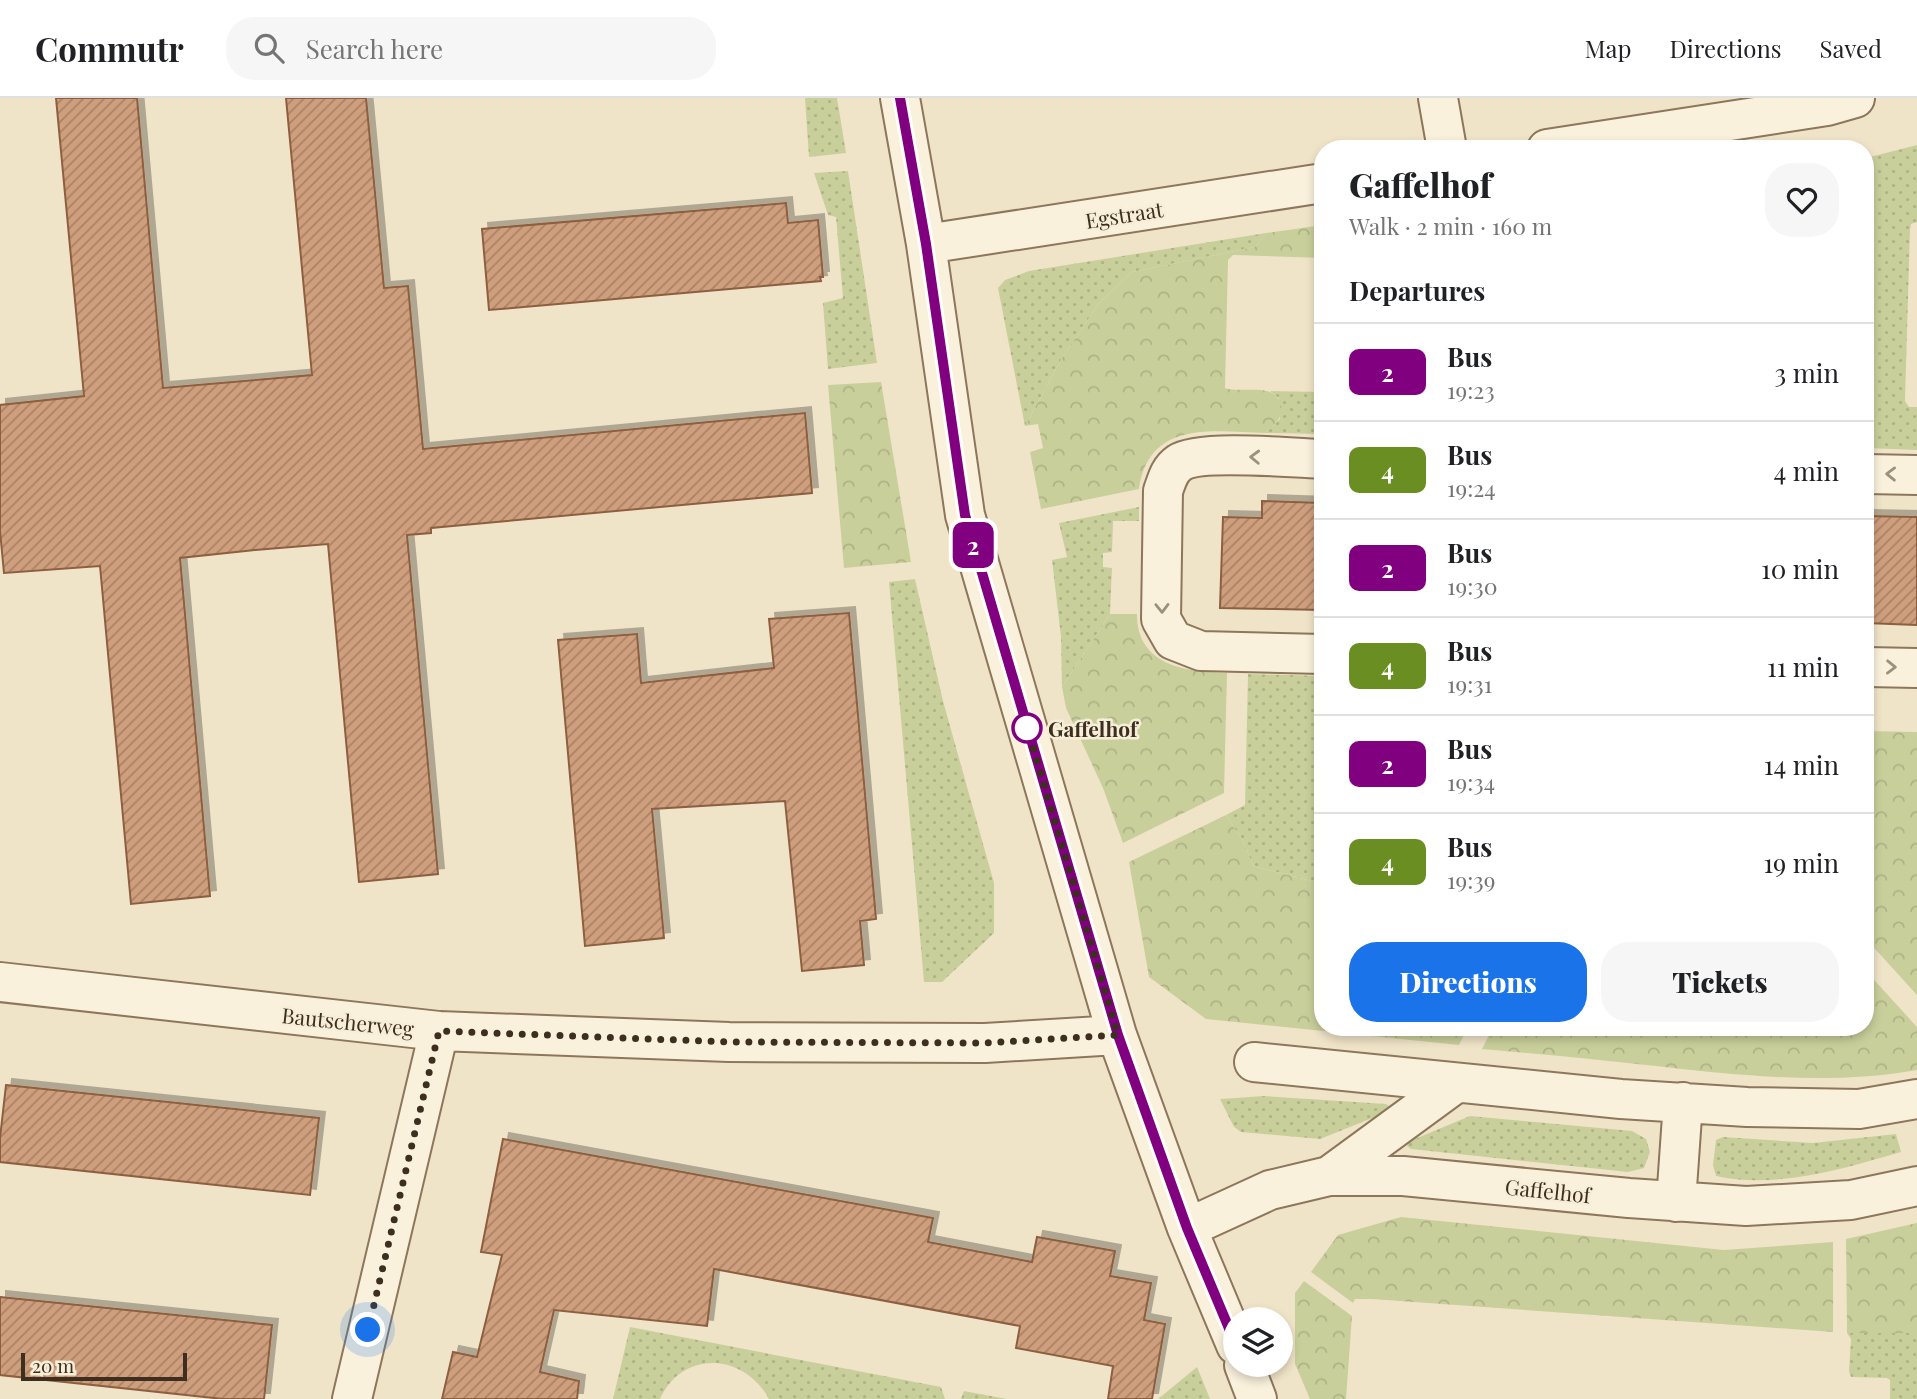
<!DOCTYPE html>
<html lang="en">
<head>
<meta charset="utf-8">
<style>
  :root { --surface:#fff; --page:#f6f6f6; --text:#202124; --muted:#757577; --line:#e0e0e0; --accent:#1a73e8 }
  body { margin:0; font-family:"Playfair Display",serif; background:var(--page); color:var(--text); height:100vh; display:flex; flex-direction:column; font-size:26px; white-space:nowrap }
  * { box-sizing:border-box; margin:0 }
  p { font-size:23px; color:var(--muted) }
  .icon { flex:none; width:38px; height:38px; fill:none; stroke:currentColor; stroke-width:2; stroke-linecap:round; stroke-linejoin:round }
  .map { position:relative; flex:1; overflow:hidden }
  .details { position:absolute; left:1314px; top:42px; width:560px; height:896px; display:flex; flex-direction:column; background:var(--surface); border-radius:28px; box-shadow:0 4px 10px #0003 }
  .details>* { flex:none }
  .badge { padding:0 14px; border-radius:10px; font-size:24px; line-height:46px }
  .fabs { position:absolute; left:1223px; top:1209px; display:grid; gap:14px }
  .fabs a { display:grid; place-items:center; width:70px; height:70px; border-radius:50%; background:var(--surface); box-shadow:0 4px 10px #0003; font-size:35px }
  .scale { position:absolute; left:21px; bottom:18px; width:166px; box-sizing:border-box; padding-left:7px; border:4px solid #3d2e20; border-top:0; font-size:19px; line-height:24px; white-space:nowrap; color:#3d2e20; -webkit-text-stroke:5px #f7eed8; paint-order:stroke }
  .you { position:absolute; width:35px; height:35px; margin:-18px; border:5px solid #fff; border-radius:50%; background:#1a73e8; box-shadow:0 0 0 10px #1a73e833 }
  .map>.badge { position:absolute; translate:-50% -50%; box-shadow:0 0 0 4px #fff }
  h2 { padding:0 35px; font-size:26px; line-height:63px }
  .round { display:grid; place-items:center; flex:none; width:74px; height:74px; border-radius:28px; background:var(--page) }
  .head { display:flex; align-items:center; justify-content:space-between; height:119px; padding:0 35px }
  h1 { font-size:33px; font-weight:800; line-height:52px }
  .primary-button { display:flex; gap:14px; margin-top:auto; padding:14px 35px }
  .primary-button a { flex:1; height:80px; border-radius:28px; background:var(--accent); color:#fff; font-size:28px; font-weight:800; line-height:80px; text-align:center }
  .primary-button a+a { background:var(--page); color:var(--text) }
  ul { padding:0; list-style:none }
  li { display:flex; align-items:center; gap:21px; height:98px; padding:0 35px; border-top:2px solid var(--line) }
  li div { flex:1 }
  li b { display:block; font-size:26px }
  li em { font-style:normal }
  li .badge { min-width:77px; font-weight:700; text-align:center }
  header { display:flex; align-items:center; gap:42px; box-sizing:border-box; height:98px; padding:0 35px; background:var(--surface); border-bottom:2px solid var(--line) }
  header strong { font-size:33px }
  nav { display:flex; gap:38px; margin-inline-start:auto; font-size:24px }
  .search { width:490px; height:63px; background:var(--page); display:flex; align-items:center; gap:18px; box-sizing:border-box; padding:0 24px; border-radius:28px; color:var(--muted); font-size:26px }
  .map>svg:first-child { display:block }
  .grass { fill:url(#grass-dots) }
  .forest { fill:url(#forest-crowns) }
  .building { fill:url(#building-hatch); stroke:#8d5f41; stroke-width:2; filter:url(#shadow) }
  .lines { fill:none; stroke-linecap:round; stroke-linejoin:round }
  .street-casing { stroke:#8d765c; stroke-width:42 }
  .street { stroke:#faf1dc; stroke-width:38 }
  .oneway { stroke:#9c907e }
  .line-casing { stroke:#fff; stroke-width:16 }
  .line { stroke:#800080; stroke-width:10 }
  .walk { stroke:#3d2e20; stroke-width:7; stroke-dasharray:0 12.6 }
  .stop-dot { fill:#fff; stroke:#800080; stroke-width:3.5 }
  .labels { text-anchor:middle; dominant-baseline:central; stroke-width:5; stroke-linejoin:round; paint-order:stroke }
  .street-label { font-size:21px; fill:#3d2e20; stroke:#f7eed8 }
  .stop-label { font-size:21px; font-weight:bold; fill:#3d2e20; stroke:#f7eed8; text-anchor:start }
</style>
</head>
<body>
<header>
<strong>Commutr</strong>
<div class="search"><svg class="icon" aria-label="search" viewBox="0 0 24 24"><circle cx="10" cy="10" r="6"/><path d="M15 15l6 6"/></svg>Search here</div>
<nav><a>Map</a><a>Directions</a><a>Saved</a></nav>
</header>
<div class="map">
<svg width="1917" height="1301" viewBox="0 0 1917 1301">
  <defs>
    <pattern id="grass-dots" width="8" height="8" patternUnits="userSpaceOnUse" patternTransform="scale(1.75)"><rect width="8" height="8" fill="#c9cf9b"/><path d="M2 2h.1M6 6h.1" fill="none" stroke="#aeb285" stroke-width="1.8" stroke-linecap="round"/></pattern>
    <pattern id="forest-crowns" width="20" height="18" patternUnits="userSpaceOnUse" patternTransform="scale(1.75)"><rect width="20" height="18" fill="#c9cf9b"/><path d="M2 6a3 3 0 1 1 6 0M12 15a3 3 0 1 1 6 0" fill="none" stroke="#aeb285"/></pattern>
    <pattern id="building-hatch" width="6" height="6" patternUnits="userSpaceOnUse" patternTransform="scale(1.75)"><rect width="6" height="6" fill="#cf9f7d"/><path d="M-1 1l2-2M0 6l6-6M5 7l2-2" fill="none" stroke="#a98266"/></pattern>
    <filter id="shadow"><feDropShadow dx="6" dy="-6" stdDeviation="0" flood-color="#0004"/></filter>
  </defs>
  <rect width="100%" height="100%" fill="#f0e4c8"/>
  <path class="grass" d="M 805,0 L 837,0 L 846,55 L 809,59 Z
    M 1917,47 L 1917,124 L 1911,126 L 1910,131 L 1905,303 L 1909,309 L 1917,309 L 1917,352 L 1866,350 L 1868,130 L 1866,124 L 1866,60 Z
    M 848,73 L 877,265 L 828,271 L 823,205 L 843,200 L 836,119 L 828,117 L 814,75 Z
    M 1266,135 L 1255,149 L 1132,174 L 1099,205 L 1062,260 L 1025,328 L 998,190 L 1005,182 L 1029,173 Z
    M 1270,293 L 1323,294 L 1323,336 L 1265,335 L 1280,321 L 1279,300 Z
    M 1139,409 L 1139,423 L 1113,423 L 1112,454 L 1103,455 L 1103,469 L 1112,470 L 1110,516 L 1062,589 L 1061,539 L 1052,462 L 1067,459 L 1059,425 Z
    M 915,481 L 943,603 L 994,785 L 994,835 L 942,884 L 924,884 L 889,484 Z
    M 1248,576 L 1323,578 L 1323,786 L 1253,768 L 1243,743 L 1226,717 L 1245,707 Z
    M 1264,998 L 1386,1006 L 1389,1008 L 1390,1013 L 1320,1041 L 1241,1034 L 1234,1029 L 1220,1001 Z
    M 1470,1018 L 1632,1033 L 1646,1041 L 1650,1054 L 1644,1070 L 1628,1074 L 1411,1051 L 1407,1048 L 1410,1043 Z
    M 1896,1036 L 1901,1054 C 1843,1071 1776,1091 1716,1078 L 1713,1067 L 1716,1042 L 1723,1039 L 1813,1045 Z
    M 630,1229 L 941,1289 L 945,1301 L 769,1301 C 744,1255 683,1251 660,1301 L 613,1301 Z
    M 1847,1235 L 1917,1235 L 1917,1301 L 1890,1301 L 1890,1282 L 1887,1280 L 1851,1279 L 1849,1273 L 1851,1241 Z
    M 1197,1269 L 1210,1301 L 1158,1301 Z
    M 964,1293 L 1007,1301 L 961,1301 Z"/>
  <path class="forest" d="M 1323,127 L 1323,160 L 1233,157 L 1228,162 L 1225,290 C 1241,296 1276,283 1281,307 C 1284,320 1274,327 1265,335 C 1212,333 1149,322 1139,391 L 1041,411 L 1030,354 L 1043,350 L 1038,326 L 1025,328 L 1062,260 L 1099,205 L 1132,174 L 1255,149 L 1266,135 Z
    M 881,284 L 911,464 L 844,470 L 828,287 Z
    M 1110,516 L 1137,516 C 1137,568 1186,574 1227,575 L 1224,695 L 1123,745 L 1103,690 L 1066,610 L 1062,589 Z
    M 1866,633 L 1917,634 L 1917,897 L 1866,841 Z
    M 1226,717 L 1243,743 L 1253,768 L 1323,786 L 1323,929 L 1468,929 L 1459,947 L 1206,921 L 1149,879 L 1129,764 Z
    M 1866,873 L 1917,929 L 1917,972 C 1828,988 1735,977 1646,967 C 1592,961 1537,956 1482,951 L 1493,929 L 1866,929 Z
    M 1401,1119 L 1724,1152 L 1833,1144 L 1833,1234 L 1372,1201 L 1355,1201 L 1353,1205 L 1311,1174 L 1338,1137 Z
    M 1917,1125 L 1917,1235 L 1847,1235 L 1846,1141 Z
    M 1304,1183 L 1352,1218 L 1346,1301 L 1310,1301 L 1295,1266 L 1295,1195 Z"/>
  <path class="building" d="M 56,0 L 137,0 L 163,290 L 312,277 L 286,0 L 366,0 L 384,190 L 408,188 L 423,351 L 805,315 L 812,395 L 431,430 L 431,435 L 407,437 L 438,776 L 359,784 L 328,446 L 255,452 L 180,460 L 210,798 L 131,806 L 100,468 L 4,475 L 0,433 L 0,307 L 84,298 Z
    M 786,105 L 788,125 L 818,122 L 823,179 L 820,179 L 821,183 L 489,212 L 482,131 Z
    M 1262,403 L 1323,405 L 1323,512 L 1220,510 L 1223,419 L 1262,420 Z
    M 1866,418 L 1917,419 L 1917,527 L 1866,525 Z
    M 849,515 L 876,821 L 860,823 L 864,867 L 802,873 L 785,703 L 652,711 L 664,840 L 585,848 L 558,542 L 637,536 L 641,585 L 774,570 L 769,521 Z
    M 6,987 L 319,1020 L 310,1097 L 0,1064 L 0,1040 Z
    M 503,1041 L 933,1120 L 928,1144 L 1032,1164 L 1037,1139 L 1115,1153 L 1110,1178 L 1151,1185 L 1144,1222 L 1165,1226 L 1152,1301 L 1108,1301 L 1113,1268 L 1016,1250 L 1020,1228 L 714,1171 L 707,1228 L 554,1212 L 540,1274 L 579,1283 L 577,1301 L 442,1301 L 453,1254 L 477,1259 L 502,1157 L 481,1154 Z
    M 0,1199 L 272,1227 L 264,1301 L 223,1301 L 0,1277 Z"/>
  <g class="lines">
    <g class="street-casing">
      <path id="street" d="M 900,0 L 926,146 L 965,417 L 1117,937 L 1187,1130 L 1236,1247
        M 1438,0 L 1447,51
        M 1547,51 L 1827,8 L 1855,0
        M 926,146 L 1323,85
        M 1323,361 C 1295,360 1199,351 1179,365 C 1169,372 1167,382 1163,393 L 1161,521 L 1173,542 L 1201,553 L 1323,556
        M 1866,376 L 1917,377
        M 1866,569 L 1917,570
        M 0,884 L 439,933 L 729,944 L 985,945 L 1117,937
        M 1254,964 L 1621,1001 L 1747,1009 L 1859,1011 L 1917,1001
        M 1329,1078 L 1456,985
        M 1676,1104 L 1683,1004
        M 1187,1130 L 1270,1092 L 1329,1078 L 1403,1078 L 1629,1100 L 1746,1108 L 1851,1102 L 1917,1088
        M 1244,1267 L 1257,1301
        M 352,1301 L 439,933"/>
    </g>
    <use href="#street" class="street"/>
  </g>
  <defs><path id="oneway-chevron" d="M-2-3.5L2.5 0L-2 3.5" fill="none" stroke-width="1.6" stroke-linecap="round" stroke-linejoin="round" transform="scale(1.75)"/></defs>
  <g class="oneway">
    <use href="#oneway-chevron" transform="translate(1255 359) rotate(-178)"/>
    <use href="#oneway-chevron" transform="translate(1891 376) rotate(-179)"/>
    <use href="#oneway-chevron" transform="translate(1162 510) rotate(89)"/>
    <use href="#oneway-chevron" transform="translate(1891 569) rotate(1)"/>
  </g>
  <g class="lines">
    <g class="line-casing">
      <path id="line" d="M 900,0 L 926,146 L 965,417 L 1118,937 L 1187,1130 L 1236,1247"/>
    </g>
    <use href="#line" class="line"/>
    <path class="walk" d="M 368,1232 L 439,933 L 730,944 L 985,945 L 1118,937 L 1025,622 L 1027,630"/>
  </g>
  <circle class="stop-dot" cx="1027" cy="630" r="14"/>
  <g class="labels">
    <g class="street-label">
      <text transform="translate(1124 116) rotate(-9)">Egstraat</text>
      <text transform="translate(348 923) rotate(6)">Bautscherweg</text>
      <text transform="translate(1548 1092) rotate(6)">Gaffelhof</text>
    </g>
    <g class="stop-label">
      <text x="1048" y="630">Gaffelhof</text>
    </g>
  </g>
</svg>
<div class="fabs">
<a><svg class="icon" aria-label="layers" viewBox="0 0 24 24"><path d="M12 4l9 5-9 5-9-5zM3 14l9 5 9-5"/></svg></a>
</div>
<div class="scale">20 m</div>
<div class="you" style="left:368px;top:1232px"></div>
<b class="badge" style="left:973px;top:447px;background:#800080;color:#fff">2</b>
<section class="details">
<div class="head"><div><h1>Gaffelhof</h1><p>Walk · 2 min · 160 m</p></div><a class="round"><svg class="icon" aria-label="heart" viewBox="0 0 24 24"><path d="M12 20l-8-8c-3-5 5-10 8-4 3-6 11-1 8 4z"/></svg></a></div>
<h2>Departures</h2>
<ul>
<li><span class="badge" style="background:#800080;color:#fff">2</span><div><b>Bus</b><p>19:23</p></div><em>3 min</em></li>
<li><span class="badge" style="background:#6b8e23;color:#fff">4</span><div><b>Bus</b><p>19:24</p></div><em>4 min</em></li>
<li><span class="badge" style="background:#800080;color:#fff">2</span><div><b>Bus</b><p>19:30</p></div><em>10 min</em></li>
<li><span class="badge" style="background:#6b8e23;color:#fff">4</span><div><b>Bus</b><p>19:31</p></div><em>11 min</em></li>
<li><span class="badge" style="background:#800080;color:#fff">2</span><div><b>Bus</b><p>19:34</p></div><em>14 min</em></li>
<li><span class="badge" style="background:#6b8e23;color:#fff">4</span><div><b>Bus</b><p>19:39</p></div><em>19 min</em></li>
</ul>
<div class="primary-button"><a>Directions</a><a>Tickets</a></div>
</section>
</div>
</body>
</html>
